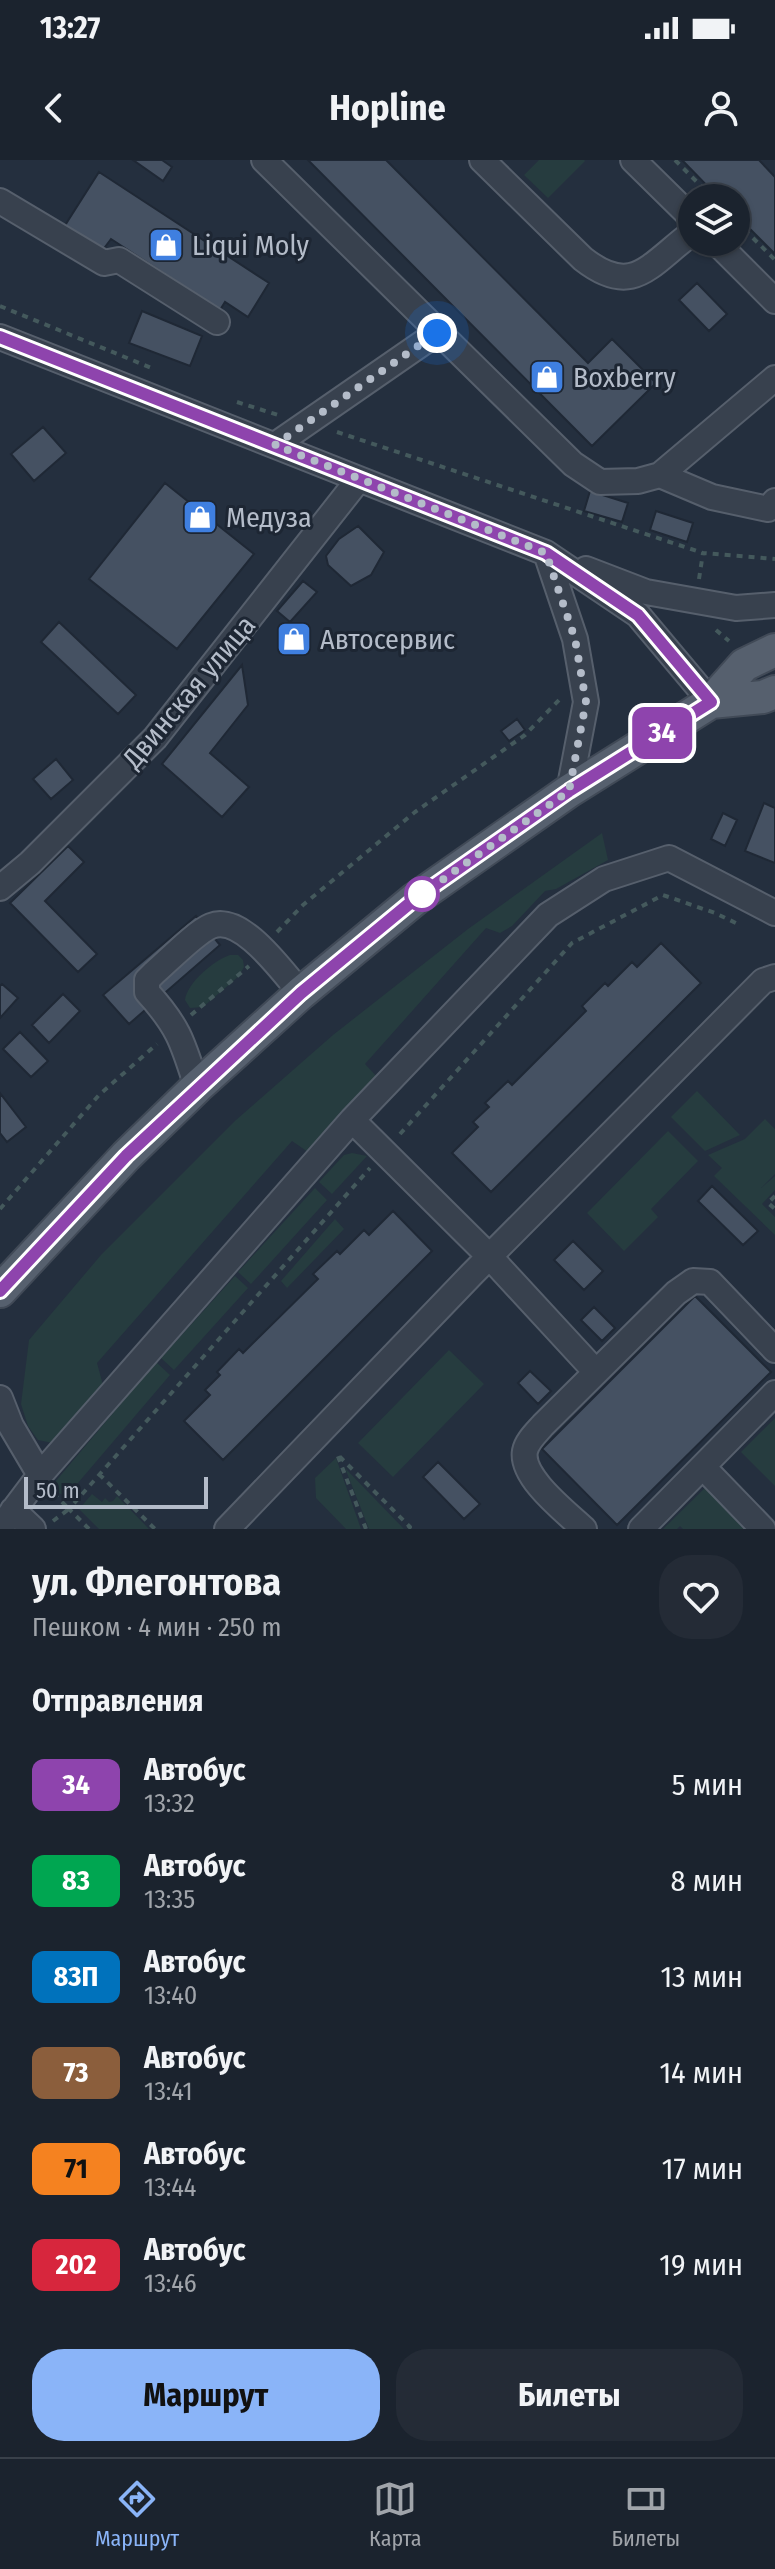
<!DOCTYPE html>
<html lang="ru">
<head>
<meta charset="utf-8">
<style>
  :root { --surface:#1b232e; --page:#242b36; --text:#f1f3f6; --muted:#a0a4aa; --line:#39404a; --accent:#8ab4f8 }
  body { margin:0; font-family:"Fira Sans Condensed",sans-serif; background:var(--page); color:var(--text); height:100vh; display:flex; flex-direction:column; font-size:30px; white-space:nowrap }
  * { box-sizing:border-box; margin:0 }
  p { font-size:26px; color:var(--muted) }
  .icon { flex:none; width:44px; height:44px; fill:none; stroke:currentColor; stroke-width:2; stroke-linecap:round; stroke-linejoin:round }
  .map { position:relative; height:1369px; overflow:hidden }
  .panel { display:flex; flex-direction:column; background:var(--surface); flex:1 }
  .panel>* { flex:none }
  .badge { padding:0 16px; border-radius:12px; font-size:28px; line-height:52px }
  .buttons { position:absolute; left:678px; top:24px; display:grid; gap:16px }
  .buttons a { display:grid; place-items:center; width:72px; height:72px; border-radius:50%; background:var(--surface); box-shadow:0 2px 6px #0004,0 0 0 2px var(--line); font-size:40px }
  .scale { position:absolute; left:24px; bottom:20px; width:184px; box-sizing:border-box; padding-left:8px; border:4px solid #b4bcc9; border-top:0; font-size:22px; line-height:28px; white-space:nowrap; color:#b4bcc9; -webkit-text-stroke:6px #1d2633; paint-order:stroke }
  .you { position:absolute; width:40px; height:40px; margin:-20px; border:6px solid #fff; border-radius:50%; background:#1a73e8; box-shadow:0 0 0 12px #1a73e833 }
  .map>.badge { position:absolute; translate:-50% -50%; box-shadow:0 0 0 4px #fff }
  h2 { padding:0 32px; font-size:30px; line-height:72px }
  .round { display:grid; place-items:center; flex:none; width:84px; height:84px; border-radius:32px; background:var(--page) }
  .head { display:flex; align-items:center; justify-content:space-between; height:136px; padding:0 32px }
  h1 { font-size:38px; font-weight:700; line-height:60px }
  .action { display:flex; gap:16px; margin-top:auto; padding:16px 32px }
  .action a { flex:1; height:92px; border-radius:32px; background:var(--accent); color:#111; font-size:32px; font-weight:700; line-height:92px; text-align:center }
  .action a+a { background:var(--page); color:var(--text) }
  ul { padding:0; list-style:none }
  li { display:flex; align-items:center; gap:24px; height:96px; padding:0 32px }
  li div { flex:1 }
  li b { display:block; font-size:30px }
  li em { font-style:normal }
  li .badge { min-width:88px; font-weight:700; text-align:center }
  .status { display:flex; justify-content:space-between; align-items:center; height:56px; padding:0 40px; background:var(--surface); direction:ltr }
  .status svg { height:22px; fill:currentColor }
  header { display:flex; justify-content:space-between; align-items:center; height:104px; padding:0 32px; background:var(--surface); font-size:36px; font-weight:700 }
  .tabs { display:flex; justify-content:space-around; align-items:center; height:112px; border-top:2px solid var(--line); background:var(--surface); font-size:22px; color:var(--muted) }
  .tabs a { display:grid; justify-items:center; gap:4px }
  .tabs .current { color:var(--accent) }
  .map>svg:first-child { display:block }
  .green { fill:#263c3f }
  .building { fill:#455162; stroke:#1f2835; stroke-width:2 }
  .lines { fill:none; stroke-linecap:round; stroke-linejoin:round }
  .minor-casing { stroke:#565f6c; stroke-width:28 }
  .major-casing { stroke:#414a57; stroke-width:36 }
  .path { stroke:#44595c; stroke-width:4; stroke-dasharray:6 6; stroke-linecap:butt }
  .minor { stroke:#38414e; stroke-width:24 }
  .major { stroke:#56606e; stroke-width:32 }
  .line-casing { stroke:#fff; stroke-width:18 }
  .line { stroke:#8e44ad; stroke-width:12 }
  .walk { stroke:#b4bcc9; stroke-width:8; stroke-dasharray:0 14.4 }
  .stop-dot { fill:#fff; stroke:#8e44ad; stroke-width:4 }
  .labels { text-anchor:middle; dominant-baseline:central; stroke-width:6; stroke-linejoin:round; paint-order:stroke }
  .poi-label { font-size:28px; fill:#b4bcc9; stroke:#1d2633; text-anchor:start }
  .street-label { font-size:28px; fill:#b4bcc9; stroke:#1d2633 }
</style>
</head>
<body>
<div class="status"><b>13:27</b><svg viewBox="0 0 49 12"><path d="M0 12V9h3v3zM5 12V6h3v6zM10 12V3h3v9zM15 12V0h3v12zM26 1h20v11H26zM47 4h2v5h-2z"/></svg></div>
<header><svg class="icon" aria-label="back" viewBox="0 0 24 24"><path d="M15 5l-7 7 7 7"/></svg>Hopline<svg class="icon" aria-label="person" viewBox="0 0 24 24"><circle cx="12" cy="8" r="4"/><path d="M4 21q1-7 8-7t8 7"/></svg></header>
<div class="map">
<svg width="775" height="1369" viewBox="0 0 775 1369">
  <rect width="100%" height="100%" fill="#242f3e"/>
  <path class="green" d="M 539,0 L 584,0 L 585,1 L 548,38 L 524,15 Z
    M 602,673 L 608,700 L 556,729 L 545,731 L 512,766 L 500,773 L 486,768 L 365,904 L 379,919 L 308,992 L 292,981 L 97,1203 L 103,1225 L 53,1283 L 38,1280 L 28,1266 L 21,1244 L 29,1180 L 101,1095 L 236,960 L 333,875 L 468,769 Z
    M 230,795 L 238,795 L 243,800 L 244,807 L 239,816 L 203,847 L 190,848 L 185,840 C 187,823 214,800 230,795 Z
    M 697,931 L 740,975 L 705,991 L 671,957 Z
    M 765,959 L 775,969 L 775,1014 L 761,1028 L 775,1016 L 775,1030 L 762,1044 L 775,1057 L 775,1075 L 714,1016 L 722,1008 L 708,995 L 745,979 Z
    M 668,971 L 698,1001 L 651,1049 L 658,1057 L 624,1091 L 587,1053 Z
    M 352,993 L 367,996 L 332,1034 L 319,1022 L 344,995 Z
    M 315,1028 L 327,1040 L 251,1124 L 238,1112 Z
    M 335,1059 L 344,1069 L 287,1128 L 281,1121 Z
    M 235,1116 L 248,1128 L 174,1210 L 161,1198 Z
    M 449,1190 L 484,1224 L 393,1317 L 358,1283 Z
    M 156,1202 L 170,1215 L 66,1337 L 50,1328 Z
    M 775,1258 L 775,1326 L 741,1292 Z
    M 336,1298 L 361,1369 L 346,1369 L 316,1338 L 315,1318 Z
    M 345,1308 L 404,1369 L 369,1369 Z
    M 710,1323 L 745,1364 L 744,1369 L 683,1369 L 680,1366 L 677,1369 L 663,1369 Z
    M 92,1334 L 102,1342 L 105,1338 L 109,1342 L 113,1341 L 117,1336 L 149,1369 L 99,1369 L 79,1349 Z"/>
  <path class="building" d="M 133,0 L 162,0 L 172,7 L 163,21 Z
    M 308,0 L 386,0 L 588,203 L 612,179 L 656,223 L 592,286 Z
    M 682,0 L 759,0 L 775,17 L 775,94 L 736,55 L 736,38 L 719,38 Z
    M 99,12 L 269,123 L 248,157 L 225,142 L 220,150 L 111,79 L 102,91 L 64,67 Z
    M 697,123 L 727,154 L 709,171 L 679,140 Z
    M 142,151 L 202,176 L 190,206 L 129,183 Z
    M 43,267 L 66,293 L 34,321 L 11,294 Z
    M 165,323 L 254,394 L 177,489 L 89,419 Z
    M 590,331 L 628,343 L 622,362 L 584,351 Z
    M 656,351 L 693,363 L 687,382 L 650,370 Z
    M 358,366 L 384,392 L 371,415 L 351,426 L 328,405 L 326,396 L 339,379 Z
    M 303,421 L 317,432 L 290,462 L 277,451 Z
    M 59,462 L 136,535 L 118,554 L 41,482 Z
    M 242,505 L 248,545 L 210,593 L 249,627 L 222,657 L 162,604 Z
    M 517,559 L 525,570 L 509,581 L 501,571 Z
    M 56,599 L 73,620 L 51,639 L 33,619 Z
    M 764,643 L 775,648 L 775,703 L 745,691 Z
    M 723,653 L 737,660 L 725,686 L 711,679 Z
    M 68,686 L 84,702 L 45,741 L 97,794 L 78,812 L 10,743 Z
    M 196,756 L 220,785 L 129,864 L 103,835 Z
    M 661,783 L 701,823 L 491,1032 L 452,993 L 478,967 L 473,962 L 489,947 L 485,943 L 508,921 L 512,925 L 586,851 L 582,846 L 605,823 L 608,826 L 632,802 L 637,807 Z
    M 2,824 L 18,838 L 0,858 L 0,826 Z
    M 63,834 L 80,851 L 49,883 L 32,865 Z
    M 20,872 L 48,901 L 31,917 L 3,889 Z
    M 0,933 L 26,967 L 7,982 L 0,973 Z
    M 712,1026 L 758,1071 L 743,1085 L 698,1041 Z
    M 393,1051 L 432,1091 L 223,1300 L 184,1261 L 210,1235 L 205,1230 L 220,1215 L 217,1212 L 239,1189 L 243,1193 L 318,1119 L 313,1114 L 337,1091 L 340,1094 L 364,1070 L 369,1075 Z
    M 573,1081 L 603,1111 L 584,1130 L 554,1100 Z
    M 695,1136 L 771,1212 L 617,1365 L 542,1289 Z
    M 594,1147 L 615,1168 L 602,1181 L 581,1160 Z
    M 530,1211 L 551,1231 L 538,1244 L 518,1223 Z
    M 438,1302 L 480,1344 L 464,1359 L 423,1317 Z"/>
  <g class="lines">
    <g class="minor-casing">
      <path id="minor" d="M 264,0 L 573,304 L 600,322 L 638,321 L 660,315 L 775,218
        M 482,0 L 583,99 C 633,138 649,105 692,73
        M 633,0 L 692,58
        M 0,41 L 104,103 L 119,100 L 217,162
        M 716,82 L 775,141
        M 0,177 L 546,393 L 638,455 L 711,542
        M 275,285 L 437,173
        M 660,315 L 712,337 L 768,349 L 775,341
        M 546,393 L 575,479 L 586,542 L 569,631
        M 586,409 L 646,432 L 736,448 L 775,445
        M 0,728 L 30,703 L 155,578 L 359,319
        M 197,927 C 183,883 179,867 147,832 L 147,820 L 154,813 C 168,801 196,772 211,766 C 242,753 283,813 301,833
        M 352,960 L 489,1096 L 596,1212
        M 0,1238 L 11,1266 L 40,1315
        M 703,1307 L 763,1369
        M 13,1350 L 33,1369
        M 0,1368 L 40,1315 L 352,960 L 548,755 L 604,719 L 669,698 L 775,753
        M 227,1369 L 472,1114 L 763,821 L 775,817
        M 584,1369 C 566,1352 520,1317 525,1291 C 527,1281 537,1272 543,1265 L 676,1133 L 693,1121 L 710,1122 L 775,1190
        M 641,1369 L 775,1233"/>
    </g>
    <g class="major-casing">
      <path id="major" d="M 711,542 L 763,537 L 775,532
        M 0,1131 L 126,996 L 197,927 L 301,833 L 415,739 L 569,631 L 711,542 L 744,505 L 775,490"/>
    </g>
    <path class="path" d="M 675,0 L 713,38
      M 736,61 L 775,100
      M 0,146 L 154,209
      M 237,242 L 278,255
      M 337,272 L 703,393
      M 699,419 L 703,393 L 775,399
      M 716,470 L 729,481
      M 277,772 L 303,745 L 415,652 L 525,575 L 560,539
      M 191,855 L 249,806
      M 400,974 L 572,783 L 663,735 L 715,753 L 740,765
      M 775,1036 L 768,1043 L 775,1049
      M 0,1049 L 99,935 L 157,884
      M 99,1314 L 155,1369
      M 53,1361 L 69,1349 L 55,1335
      M 89,1369 L 69,1349 L 370,1008
      M 366,1369 L 337,1294 L 410,1367 L 408,1369"/>
    <use href="#minor" class="minor"/>
    <use href="#major" class="major"/>
  </g>
  <g class="lines">
    <g class="line-casing">
      <path id="line" d="M 0,177 L 546,393 L 638,455 L 711,542 L 569,631 L 415,739 L 301,833 L 126,996 L 0,1131"/>
    </g>
    <use href="#line" class="line"/>
    <path class="walk" d="M 422,734 L 415,739 L 569,631 L 586,542 L 575,479 L 546,393 L 275,285 L 437,173"/>
  </g>
  <defs>
    <g id="shop-square" transform="scale(1.8)"><rect x="-9" y="-9" width="18" height="18" rx="4" fill="#3f7fe0" stroke="#1d2633"/><path d="M-5-2.5h2.3a2.7 3.5 0 0 1 5.4 0H5L5.5 6h-11ZM-1.5-2.5h3a1.5 2.3 0 0 0-3 0Z" fill="#fff"/></g>
  </defs>
  <g fill-rule="evenodd">
    <use href="#shop-square" x="166" y="85"/>
    <use href="#shop-square" x="547" y="217"/>
    <use href="#shop-square" x="200" y="357"/>
    <use href="#shop-square" x="294" y="479"/>
  </g>
  <circle class="stop-dot" cx="422" cy="734" r="16"/>
  <g class="labels">
    <g class="poi-label">
      <text x="192" y="85">Liqui Moly</text>
      <text x="573" y="217">Boxberry</text>
      <text x="226" y="357">Медуза</text>
      <text x="320" y="479">Автосервис</text>
    </g>
    <g class="street-label">
      <text transform="translate(189 532) rotate(-50)">Двинская улица</text>
    </g>
  </g>
</svg>
<div class="buttons">
<a><svg class="icon" aria-label="layers" viewBox="0 0 24 24"><path d="M12 4l9 5-9 5-9-5zM3 14l9 5 9-5"/></svg></a>
</div>
<div class="scale">50 m</div>
<div class="you" style="left:437px;top:173px"></div>
<b class="badge" style="left:662px;top:573px;background:#8e44ad;color:#fff">34</b>
</div>
<section class="panel">
<div class="head"><div><h1>ул. Флегонтова</h1><p>Пешком · 4 мин · 250 m</p></div><a class="round"><svg class="icon" aria-label="heart" viewBox="0 0 24 24"><path d="M12 20l-8-8c-3-5 5-10 8-4 3-6 11-1 8 4z"/></svg></a></div>
<h2>Отправления</h2>
<ul>
<li><span class="badge" style="background:#8e44ad;color:#fff">34</span><div><b>Автобус</b><p>13:32</p></div><em>5 мин</em></li>
<li><span class="badge" style="background:#00a651;color:#fff">83</span><div><b>Автобус</b><p>13:35</p></div><em>8 мин</em></li>
<li><span class="badge" style="background:#0072bc;color:#fff">83П</span><div><b>Автобус</b><p>13:40</p></div><em>13 мин</em></li>
<li><span class="badge" style="background:#8b5e3c;color:#fff">73</span><div><b>Автобус</b><p>13:41</p></div><em>14 мин</em></li>
<li><span class="badge" style="background:#f58220;color:#111">71</span><div><b>Автобус</b><p>13:44</p></div><em>17 мин</em></li>
<li><span class="badge" style="background:#d7263d;color:#fff">202</span><div><b>Автобус</b><p>13:46</p></div><em>19 мин</em></li>
</ul>
<div class="action"><a>Маршрут</a><a>Билеты</a></div>
</section>
<nav class="tabs">
<a class="current"><svg class="icon" aria-label="directions" viewBox="0 0 24 24"><path d="M12 3l9 9-9 9-9-9zM9 14v-3h6M13 9l2 2-2 2"/></svg>Маршрут</a>
<a><svg class="icon" aria-label="map" viewBox="0 0 24 24"><path d="M3 6l6-2 6 2 6-2v14l-6 2-6-2-6 2zM9 4v14M15 6v14"/></svg>Карта</a>
<a><svg class="icon" aria-label="tickets" viewBox="0 0 24 24"><path d="M3 7h18v10H3zM15 7v10"/></svg>Билеты</a>
</nav>
</body>
</html>
